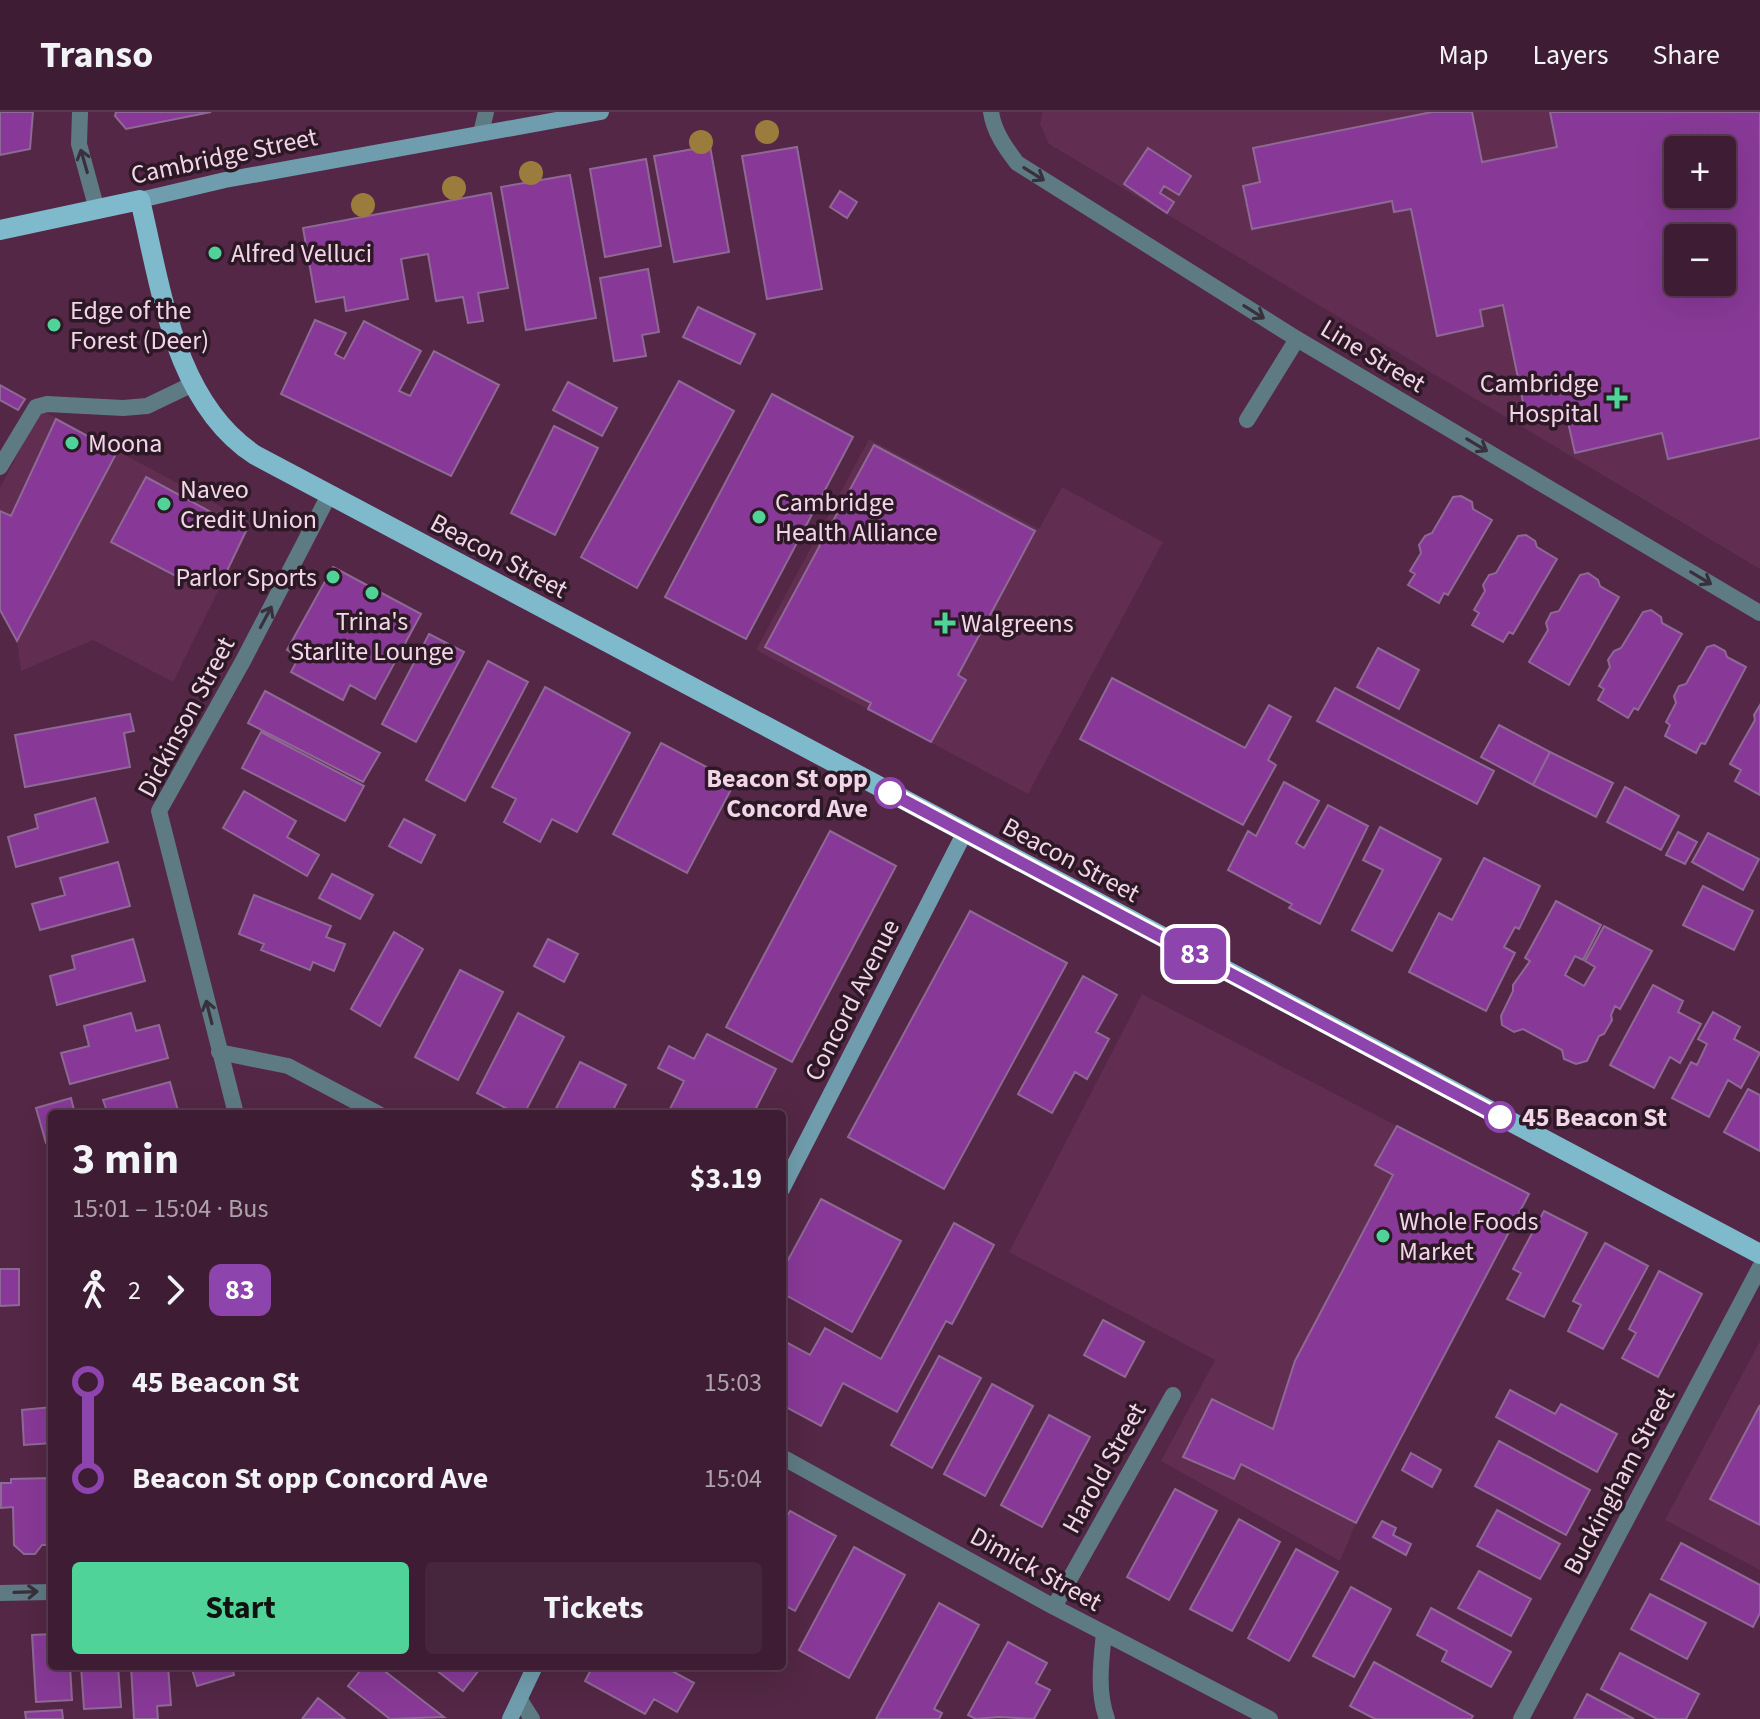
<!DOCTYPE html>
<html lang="en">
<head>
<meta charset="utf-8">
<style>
  :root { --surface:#3e1d34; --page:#45263c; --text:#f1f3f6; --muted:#ada2ac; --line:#573b4f; --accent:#4fd399 }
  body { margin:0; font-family:"Source Sans 3",sans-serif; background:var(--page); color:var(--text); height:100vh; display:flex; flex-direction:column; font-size:30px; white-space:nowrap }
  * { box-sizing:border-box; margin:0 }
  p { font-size:26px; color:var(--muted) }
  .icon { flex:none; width:44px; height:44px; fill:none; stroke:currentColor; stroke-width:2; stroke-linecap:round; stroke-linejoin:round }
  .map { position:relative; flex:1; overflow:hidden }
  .details { position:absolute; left:48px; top:998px; width:738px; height:560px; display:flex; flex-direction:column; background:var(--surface); border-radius:8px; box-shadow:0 8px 32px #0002,0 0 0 2px var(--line) }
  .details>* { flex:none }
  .badge { padding:0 16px; border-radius:12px; font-size:28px; line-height:52px }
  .buttons { position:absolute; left:1664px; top:24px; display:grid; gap:16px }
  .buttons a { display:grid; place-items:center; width:72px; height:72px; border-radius:8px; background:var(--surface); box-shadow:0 8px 32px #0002,0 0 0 2px var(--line); font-size:40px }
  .map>.badge { position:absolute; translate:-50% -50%; box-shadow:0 0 0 4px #fff }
  .legs { display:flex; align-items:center; gap:12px; height:88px; padding:0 24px; font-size:26px }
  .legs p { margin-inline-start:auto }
  .summary { display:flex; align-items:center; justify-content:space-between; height:136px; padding:0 24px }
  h1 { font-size:44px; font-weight:700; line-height:60px }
  .action { display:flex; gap:16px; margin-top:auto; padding:16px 24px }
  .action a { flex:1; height:92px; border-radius:8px; background:var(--accent); color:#111; font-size:32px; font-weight:700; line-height:92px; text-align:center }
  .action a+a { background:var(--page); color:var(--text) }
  ul { padding:0 24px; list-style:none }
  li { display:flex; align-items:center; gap:28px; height:96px; font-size:30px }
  li i { display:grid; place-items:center; width:12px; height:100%; margin:0 10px; background:currentColor }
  li i::after { content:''; width:20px; height:20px; margin:-10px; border:6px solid; border-radius:50%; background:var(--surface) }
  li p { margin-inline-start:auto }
  li:first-child i { background:linear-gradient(#0000 50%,currentColor 0) }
  li:last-child i { background:linear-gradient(currentColor 50%,#0000 0) }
  header { display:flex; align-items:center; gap:48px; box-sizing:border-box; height:112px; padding:0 40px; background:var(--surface); border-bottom:2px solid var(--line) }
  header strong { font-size:38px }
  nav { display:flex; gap:44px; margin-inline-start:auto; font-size:28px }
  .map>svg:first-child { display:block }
  .built { fill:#612d50; fill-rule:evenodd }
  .building { fill:#883997; stroke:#8e6995; stroke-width:2; fill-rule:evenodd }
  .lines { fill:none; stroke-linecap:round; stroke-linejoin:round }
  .lane { stroke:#5e7a83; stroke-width:16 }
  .street { stroke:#5e7a83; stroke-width:16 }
  .secondary { stroke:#709dad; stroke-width:16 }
  .primary { stroke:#7eb9cc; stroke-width:20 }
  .tree { fill:#9b7c3d }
  .oneway { stroke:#39303d }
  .line-1-casing { stroke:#fff; stroke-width:18 }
  .line-1 { stroke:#8e44ad; stroke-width:12 }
  .poi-dot { fill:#4fd399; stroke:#2d1826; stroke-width:3 }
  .stop-1-dot { fill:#fff; stroke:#8e44ad; stroke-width:4 }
  .labels { text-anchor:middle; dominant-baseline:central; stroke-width:7; stroke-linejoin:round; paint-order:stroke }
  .street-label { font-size:26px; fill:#f2d5e6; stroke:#2d1826 }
  .poi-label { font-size:26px; fill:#f2d5e6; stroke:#2d1826; text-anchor:start }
  .stop-label { font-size:26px; font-weight:bold; fill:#f2d5e6; stroke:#2d1826; text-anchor:end }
</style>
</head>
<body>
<header>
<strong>Transo</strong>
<nav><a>Map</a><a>Layers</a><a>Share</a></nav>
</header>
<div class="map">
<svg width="1760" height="1607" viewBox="0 0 1760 1607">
  <rect width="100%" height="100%" fill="#532745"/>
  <path class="built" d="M 1042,0 L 1760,0 L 1760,457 L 1049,32 L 1040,12 ZM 1678,38 L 1722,38 L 1722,82 L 1678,82 ZM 1678,126 L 1722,126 L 1722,170 L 1678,170 Z
    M 41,298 L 252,411 L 173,570 L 93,528 L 21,559 L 17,529 L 0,498 L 0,376 Z
    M 869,327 L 1039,417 L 1062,375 L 1163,430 L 1028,682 L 756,538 Z
    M 1142,882 L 1529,1082 L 1356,1411 L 1340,1449 L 1161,1349 L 1215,1248 L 1009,1140 Z
    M 1760,1229 L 1760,1458 L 1665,1408 Z"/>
  <path class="building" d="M 0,0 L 33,0 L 30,37 L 0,43 Z
    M 116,0 L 211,0 L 126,17 L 115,4 Z
    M 1432,0 L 1472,0 L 1482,50 L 1557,35 L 1550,0 L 1760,0 L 1760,326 L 1668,347 L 1662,321 L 1575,341 L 1565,297 L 1526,305 L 1503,193 L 1480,198 L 1483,214 L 1437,224 L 1411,97 L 1394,100 L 1392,89 L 1252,117 L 1243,74 L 1260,70 L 1253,36 ZM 1678,38 L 1722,38 L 1722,82 L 1678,82 ZM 1678,126 L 1722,126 L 1722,170 L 1678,170 Z
    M 710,34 L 729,140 L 674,150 L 654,44 Z
    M 797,35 L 822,177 L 767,187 L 742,44 Z
    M 1148,36 L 1191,64 L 1179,83 L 1164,74 L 1160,81 L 1174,90 L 1167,101 L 1124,72 Z
    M 646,47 L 661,134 L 605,145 L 590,57 Z
    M 570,63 L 596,206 L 526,218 L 501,75 Z
    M 840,79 L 857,90 L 847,106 L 830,95 Z
    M 491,81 L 508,176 L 478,181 L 483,209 L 468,211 L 463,185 L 436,189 L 428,142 L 401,147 L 408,187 L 346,199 L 344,185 L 316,190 L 303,116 Z
    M 648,157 L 659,220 L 642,223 L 646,244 L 614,249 L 600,166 Z
    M 698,195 L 755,222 L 740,252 L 683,225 Z
    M 315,208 L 346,221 L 335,242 L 344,247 L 364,209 L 421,239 L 399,279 L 410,284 L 434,239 L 499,273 L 451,364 L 281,282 Z
    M 679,269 L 734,299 L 637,476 L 581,445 Z
    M 568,270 L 617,296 L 602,324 L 553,298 Z
    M 0,273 L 25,287 L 18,298 L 0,288 Z
    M 772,282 L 853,325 L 746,527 L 665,485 Z
    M 56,307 L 117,340 L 17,529 L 0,498 L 0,399 L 11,404 Z
    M 554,314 L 598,336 L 555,423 L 511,401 Z
    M 874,333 L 1035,419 L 958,563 L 966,568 L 931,630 L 868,597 L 871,591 L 765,535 Z
    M 146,365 L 246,419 L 226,461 L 191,472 L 111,430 Z
    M 1461,384 L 1472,390 L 1473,397 L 1492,408 L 1448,483 L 1444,481 L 1439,491 L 1408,473 L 1415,462 L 1410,459 L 1421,441 L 1419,433 L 1425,424 L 1432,421 L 1453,385 Z
    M 1526,423 L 1535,429 L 1537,435 L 1557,447 L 1513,522 L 1509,520 L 1503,530 L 1472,513 L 1479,501 L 1474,498 L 1485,479 L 1483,473 L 1489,463 L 1496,461 L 1518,424 Z
    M 333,455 L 421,502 L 375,587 L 350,573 L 343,588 L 291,560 L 299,545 L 287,538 Z
    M 1588,461 L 1598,468 L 1600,474 L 1619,485 L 1569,573 L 1529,550 L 1548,518 L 1546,511 L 1551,501 L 1559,499 L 1580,463 Z
    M 1651,498 L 1661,505 L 1662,511 L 1682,522 L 1638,598 L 1634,596 L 1628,606 L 1598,588 L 1604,577 L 1599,574 L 1610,555 L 1608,548 L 1614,539 L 1621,536 L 1643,500 Z
    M 429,522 L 464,540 L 416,630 L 382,612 Z
    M 1714,533 L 1725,539 L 1727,545 L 1746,555 L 1705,632 L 1701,631 L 1696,641 L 1665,624 L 1670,613 L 1666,610 L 1676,591 L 1674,584 L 1679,574 L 1686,572 L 1707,535 Z
    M 1378,536 L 1419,558 L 1399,597 L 1357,575 Z
    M 488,549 L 528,570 L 465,689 L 426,668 Z
    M 1112,566 L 1245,636 L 1269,593 L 1291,605 L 1268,648 L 1276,653 L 1243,713 L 1080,627 Z
    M 545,575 L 630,621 L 577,720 L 552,707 L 540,730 L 504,710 L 516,687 L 492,675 Z
    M 1335,576 L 1494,659 L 1477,692 L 1317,609 Z
    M 265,579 L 380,641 L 363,670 L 248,611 Z
    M 1760,593 L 1760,683 L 1735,669 L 1741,658 L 1730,652 L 1755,608 L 1754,603 Z
    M 130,602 L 134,619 L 124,621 L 130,655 L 25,675 L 15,623 Z
    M 1499,613 L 1550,640 L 1533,673 L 1481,645 Z
    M 261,620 L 364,674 L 345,709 L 242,656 Z
    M 661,631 L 735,670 L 687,761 L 613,722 Z
    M 1550,640 L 1613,671 L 1596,705 L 1533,673 Z
    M 1284,670 L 1319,689 L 1296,731 L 1304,736 L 1328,693 L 1368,714 L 1320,812 L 1289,796 L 1292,792 L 1228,758 L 1248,719 L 1256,724 Z
    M 1625,675 L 1679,704 L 1661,738 L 1607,710 Z
    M 244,679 L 296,709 L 287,725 L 319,743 L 307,764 L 223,716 Z
    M 95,686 L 108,730 L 16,755 L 8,725 L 38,716 L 35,703 Z
    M 404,707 L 435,723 L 421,751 L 389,734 Z
    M 1380,715 L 1441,747 L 1392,839 L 1352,818 L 1383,758 L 1363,748 Z
    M 830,719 L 896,754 L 792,950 L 726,915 Z
    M 1678,720 L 1697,730 L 1685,752 L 1666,743 Z
    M 1708,721 L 1759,747 L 1743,778 L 1692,750 Z
    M 1484,746 L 1540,774 L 1519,817 L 1515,815 L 1504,835 L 1515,841 L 1486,899 L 1409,860 L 1439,801 L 1452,808 Z
    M 118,750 L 130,794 L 40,818 L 32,792 L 65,783 L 60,766 Z
    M 332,762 L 373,783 L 360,807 L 319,786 Z
    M 1703,774 L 1753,799 L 1734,838 L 1683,813 Z
    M 254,783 L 331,814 L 326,825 L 345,832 L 334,859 L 313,850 L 310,858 L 261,838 L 264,832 L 239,822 Z
    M 1556,789 L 1601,813 L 1583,848 L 1575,844 L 1565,863 L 1584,874 L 1595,855 L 1585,849 L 1604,814 L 1652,839 L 1620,897 L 1615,894 L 1611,903 L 1612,908 L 1604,922 L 1599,924 L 1587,949 L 1576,952 L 1564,947 L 1562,938 L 1523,917 L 1514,920 L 1502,913 L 1501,904 L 1513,879 L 1513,873 L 1530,849 L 1525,846 Z
    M 970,799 L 1067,851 L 944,1077 L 848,1025 Z
    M 394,820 L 423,837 L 380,914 L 351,897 Z
    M 133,827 L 145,869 L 57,893 L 50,864 L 75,857 L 72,844 Z
    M 548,827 L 578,842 L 564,870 L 534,854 Z
    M 460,858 L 503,880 L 458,968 L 415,945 Z
    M 1083,864 L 1117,883 L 1096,920 L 1109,927 L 1087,967 L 1075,960 L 1052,1001 L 1018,982 Z
    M 1653,873 L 1683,889 L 1678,900 L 1701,912 L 1680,951 L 1670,945 L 1654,976 L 1610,953 Z
    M 1713,900 L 1740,915 L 1734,927 L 1760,941 L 1741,976 L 1728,968 L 1709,1005 L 1672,986 L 1691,950 L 1697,953 L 1707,932 L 1698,927 Z
    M 131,901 L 136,919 L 159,913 L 168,946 L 70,972 L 61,941 L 89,934 L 84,914 Z
    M 518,901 L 564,925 L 524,1002 L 517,1002 L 477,981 Z
    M 707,922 L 776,957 L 753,1002 L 681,1002 L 670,997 L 684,969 L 658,956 L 669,934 L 694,947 Z
    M 580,950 L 626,973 L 611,1002 L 553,1002 Z
    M 170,970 L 179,1002 L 95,1002 L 107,999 L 103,988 Z
    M 1748,977 L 1760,983 L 1760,1039 L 1724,1020 Z
    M 71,986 L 75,1002 L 52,1002 L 52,1029 L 46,1031 L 36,996 Z
    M 1397,1014 L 1529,1082 L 1356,1411 L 1241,1352 L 1234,1367 L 1183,1345 L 1212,1287 L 1273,1317 L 1295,1249 L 1393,1063 L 1375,1053 Z
    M 821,1087 L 901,1129 L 852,1220 L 782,1181 L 782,1159 Z
    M 1544,1099 L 1587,1121 L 1544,1205 L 1507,1187 L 1521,1161 L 1513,1157 Z
    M 954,1111 L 994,1133 L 952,1212 L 946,1209 L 897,1300 L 843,1271 L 821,1314 L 782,1293 L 782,1228 L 810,1243 L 825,1216 L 881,1247 Z
    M 1605,1131 L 1648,1154 L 1603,1237 L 1568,1219 L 1581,1193 L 1573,1189 Z
    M 0,1157 L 19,1157 L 19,1193 L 0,1194 Z
    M 1659,1159 L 1702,1182 L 1658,1265 L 1622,1246 L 1636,1221 L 1629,1217 Z
    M 1103,1208 L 1144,1230 L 1125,1265 L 1084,1243 Z
    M 939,1244 L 981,1266 L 932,1356 L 891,1333 Z
    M 992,1272 L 1033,1294 L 985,1384 L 944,1362 Z
    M 1510,1278 L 1555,1302 L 1561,1292 L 1617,1322 L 1597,1360 L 1496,1305 Z
    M 1760,1293 L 1760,1413 L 1710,1387 Z
    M 52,1295 L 52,1331 L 24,1333 L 22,1298 Z
    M 1049,1303 L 1090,1325 L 1042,1415 L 1001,1393 Z
    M 1499,1329 L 1590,1378 L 1566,1423 L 1475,1374 Z
    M 1411,1341 L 1441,1358 L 1432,1375 L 1402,1358 Z
    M 52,1366 L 52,1433 L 42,1433 L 35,1442 L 24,1442 L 14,1433 L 13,1395 L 1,1396 L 1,1371 L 11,1371 L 11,1367 Z
    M 1175,1377 L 1217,1399 L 1169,1488 L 1127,1465 Z
    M 1497,1398 L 1560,1432 L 1540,1467 L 1477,1434 Z
    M 790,1399 L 836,1424 L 795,1499 L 782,1492 L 782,1413 Z
    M 1239,1407 L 1280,1430 L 1232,1519 L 1190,1497 Z
    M 1382,1409 L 1396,1416 L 1393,1423 L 1411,1432 L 1406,1443 L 1373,1425 Z
    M 1681,1431 L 1760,1473 L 1760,1501 L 1753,1515 L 1661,1467 Z
    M 854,1435 L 905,1463 L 849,1566 L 799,1538 Z
    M 1296,1437 L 1338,1460 L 1289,1549 L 1248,1526 Z
    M 1479,1459 L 1531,1487 L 1511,1524 L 1458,1496 Z
    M 1351,1475 L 1391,1497 L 1354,1565 L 1313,1544 Z
    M 1650,1482 L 1706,1511 L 1687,1547 L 1631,1517 Z
    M 939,1491 L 979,1513 L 934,1597 L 942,1601 L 939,1607 L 876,1607 Z
    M 1431,1496 L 1511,1540 L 1491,1575 L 1442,1549 L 1447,1539 L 1417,1523 Z
    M 52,1522 L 52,1554 L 70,1554 L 72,1588 L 36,1590 L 32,1523 Z
    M 1008,1530 L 1047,1551 L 1036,1571 L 1050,1578 L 1034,1607 L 999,1605 L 976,1607 L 968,1603 Z
    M 1620,1541 L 1699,1582 L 1686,1607 L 1657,1607 L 1601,1577 Z
    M 1374,1550 L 1473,1604 L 1471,1607 L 1375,1607 L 1350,1594 Z
    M 81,1554 L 118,1554 L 121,1595 L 84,1597 Z
    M 131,1554 L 168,1554 L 171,1593 L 157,1594 L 158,1607 L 134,1607 Z
    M 191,1554 L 232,1554 L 234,1563 L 197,1574 Z
    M 364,1554 L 378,1554 L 444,1605 L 390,1607 L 348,1574 Z
    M 431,1554 L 482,1554 L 463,1579 Z
    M 593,1554 L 663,1554 L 694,1571 L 677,1600 L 654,1587 L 645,1602 L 585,1569 Z
    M 1587,1582 L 1634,1607 L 1574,1607 Z
    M 318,1586 L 345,1607 L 302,1607 Z
    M 62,1598 L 63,1607 L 26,1607 L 25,1600 Z"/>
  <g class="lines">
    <path class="lane" d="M 1247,308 L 1297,227
      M 0,355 L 36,295 L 47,292 L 123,296 L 147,294 L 195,271"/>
    <path class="street" d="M 80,0 L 79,32 L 97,98
      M 991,0 C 994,20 1005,35 1017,51 L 1297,227 L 1760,501
      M 481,21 L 486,0
      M 219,940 L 288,954 L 379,1002
      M 236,1002 L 159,699 L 243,549 L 329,383
      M 782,1345 L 1054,1495 L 1270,1607
      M 0,1481 L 52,1480
      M 1054,1495 L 1173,1283
      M 1104,1521 C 1101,1550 1097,1580 1107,1607
      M 520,1588 L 532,1607
      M 1521,1607 L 1760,1155"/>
    <path class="secondary" d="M 140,88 L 225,68 L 601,0
      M 782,1077 L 965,720
      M 510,1607 L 535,1554"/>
    <path class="primary" d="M 0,118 L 140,88 C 161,175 174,290 255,343 L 1760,1142"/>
  </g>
  <g class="tree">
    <circle cx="767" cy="20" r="12"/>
    <circle cx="701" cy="30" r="12"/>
    <circle cx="531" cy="61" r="12"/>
    <circle cx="454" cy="76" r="12"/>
    <circle cx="363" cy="93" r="12"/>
  </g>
  <defs><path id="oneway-shaft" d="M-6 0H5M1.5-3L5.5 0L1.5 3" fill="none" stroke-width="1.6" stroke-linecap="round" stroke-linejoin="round" transform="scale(2)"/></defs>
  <g class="oneway">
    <use href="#oneway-shaft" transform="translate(84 49) rotate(-106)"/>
    <use href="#oneway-shaft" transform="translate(1034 62) rotate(32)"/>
    <use href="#oneway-shaft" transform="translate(1254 200) rotate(32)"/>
    <use href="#oneway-shaft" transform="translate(1477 333) rotate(31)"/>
    <use href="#oneway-shaft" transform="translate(1701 466) rotate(31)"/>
    <use href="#oneway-shaft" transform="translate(266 505) rotate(-62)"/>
    <use href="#oneway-shaft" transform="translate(209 900) rotate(-104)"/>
    <use href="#oneway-shaft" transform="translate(26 1480) rotate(-2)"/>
  </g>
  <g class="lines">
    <g class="line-1-casing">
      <path id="line-1" d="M 890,681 L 1500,1005"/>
    </g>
    <use href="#line-1" class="line-1"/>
  </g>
  <g class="poi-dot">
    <circle cx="215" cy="141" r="8"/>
    <circle cx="54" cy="213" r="8"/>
    <path d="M1613 274h8v8h8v8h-8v8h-8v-8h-8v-8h8z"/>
    <circle cx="72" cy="331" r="8"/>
    <circle cx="164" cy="392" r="8"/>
    <circle cx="759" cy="405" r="8"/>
    <circle cx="333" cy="465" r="8"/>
    <circle cx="372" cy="481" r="8"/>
    <path d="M941 499h8v8h8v8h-8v8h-8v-8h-8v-8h8z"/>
    <circle cx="1383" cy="1124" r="8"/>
  </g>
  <g class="stop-1-dot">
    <circle cx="890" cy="681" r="14"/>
    <circle cx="1500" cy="1005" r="14"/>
  </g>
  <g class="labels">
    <g class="street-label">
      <text transform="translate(224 44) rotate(-12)">Cambridge Street</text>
      <text transform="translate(1373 244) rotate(31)">Line Street</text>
      <text transform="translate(499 444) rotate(28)">Beacon Street</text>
      <text transform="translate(186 605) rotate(-62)">Dickinson Street</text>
      <text transform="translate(1071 748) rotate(28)">Beacon Street</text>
      <text transform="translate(852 888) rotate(-63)">Concord Avenue</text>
      <text transform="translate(1104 1356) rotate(-61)">Harold Street</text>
      <text transform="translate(1619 1369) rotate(-62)">Buckingham Street</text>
      <text transform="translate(1036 1457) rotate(29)">Dimick Street</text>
    </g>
    <g class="poi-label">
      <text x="231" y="141">Alfred Velluci</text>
      <text x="70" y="198">Edge of the<tspan x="70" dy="30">Forest (Deer)</tspan></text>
      <text x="1599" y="271" text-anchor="end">Cambridge<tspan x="1599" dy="30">Hospital</tspan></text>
      <text x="88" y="331">Moona</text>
      <text x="180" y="377">Naveo<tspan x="180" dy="30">Credit Union</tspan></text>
      <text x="775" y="390">Cambridge<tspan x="775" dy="30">Health Alliance</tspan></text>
      <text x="317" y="465" text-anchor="end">Parlor Sports</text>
      <text x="372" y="509" text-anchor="middle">Trina's<tspan x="372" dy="30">Starlite Lounge</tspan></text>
      <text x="961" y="511">Walgreens</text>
      <text x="1399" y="1109">Whole Foods<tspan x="1399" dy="30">Market</tspan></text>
    </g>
    <g class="stop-label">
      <text x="868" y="666">Beacon St opp<tspan x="868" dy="30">Concord Ave</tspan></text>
      <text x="1522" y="1005" text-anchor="start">45 Beacon St</text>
    </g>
  </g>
</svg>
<div class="buttons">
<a>+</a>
<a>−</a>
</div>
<b class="badge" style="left:1195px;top:842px;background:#8e44ad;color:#fff">83</b>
<section class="details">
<div class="summary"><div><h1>3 min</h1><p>15:01 – 15:04 · Bus</p></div><b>$3.19</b></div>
<div class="legs"><svg class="icon" aria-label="walk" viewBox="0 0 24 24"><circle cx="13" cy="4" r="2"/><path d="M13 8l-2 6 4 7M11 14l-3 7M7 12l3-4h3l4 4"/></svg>2<svg class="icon" aria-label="forward" viewBox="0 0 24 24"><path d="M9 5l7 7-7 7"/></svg><b class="badge" style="background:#8e44ad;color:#fff">83</b></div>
<ul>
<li><i style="color:#8e44ad"></i><b>45 Beacon St</b><p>15:03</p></li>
<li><i style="color:#8e44ad"></i><b>Beacon St opp Concord Ave</b><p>15:04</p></li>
</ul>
<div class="action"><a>Start</a><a>Tickets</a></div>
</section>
</div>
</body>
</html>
